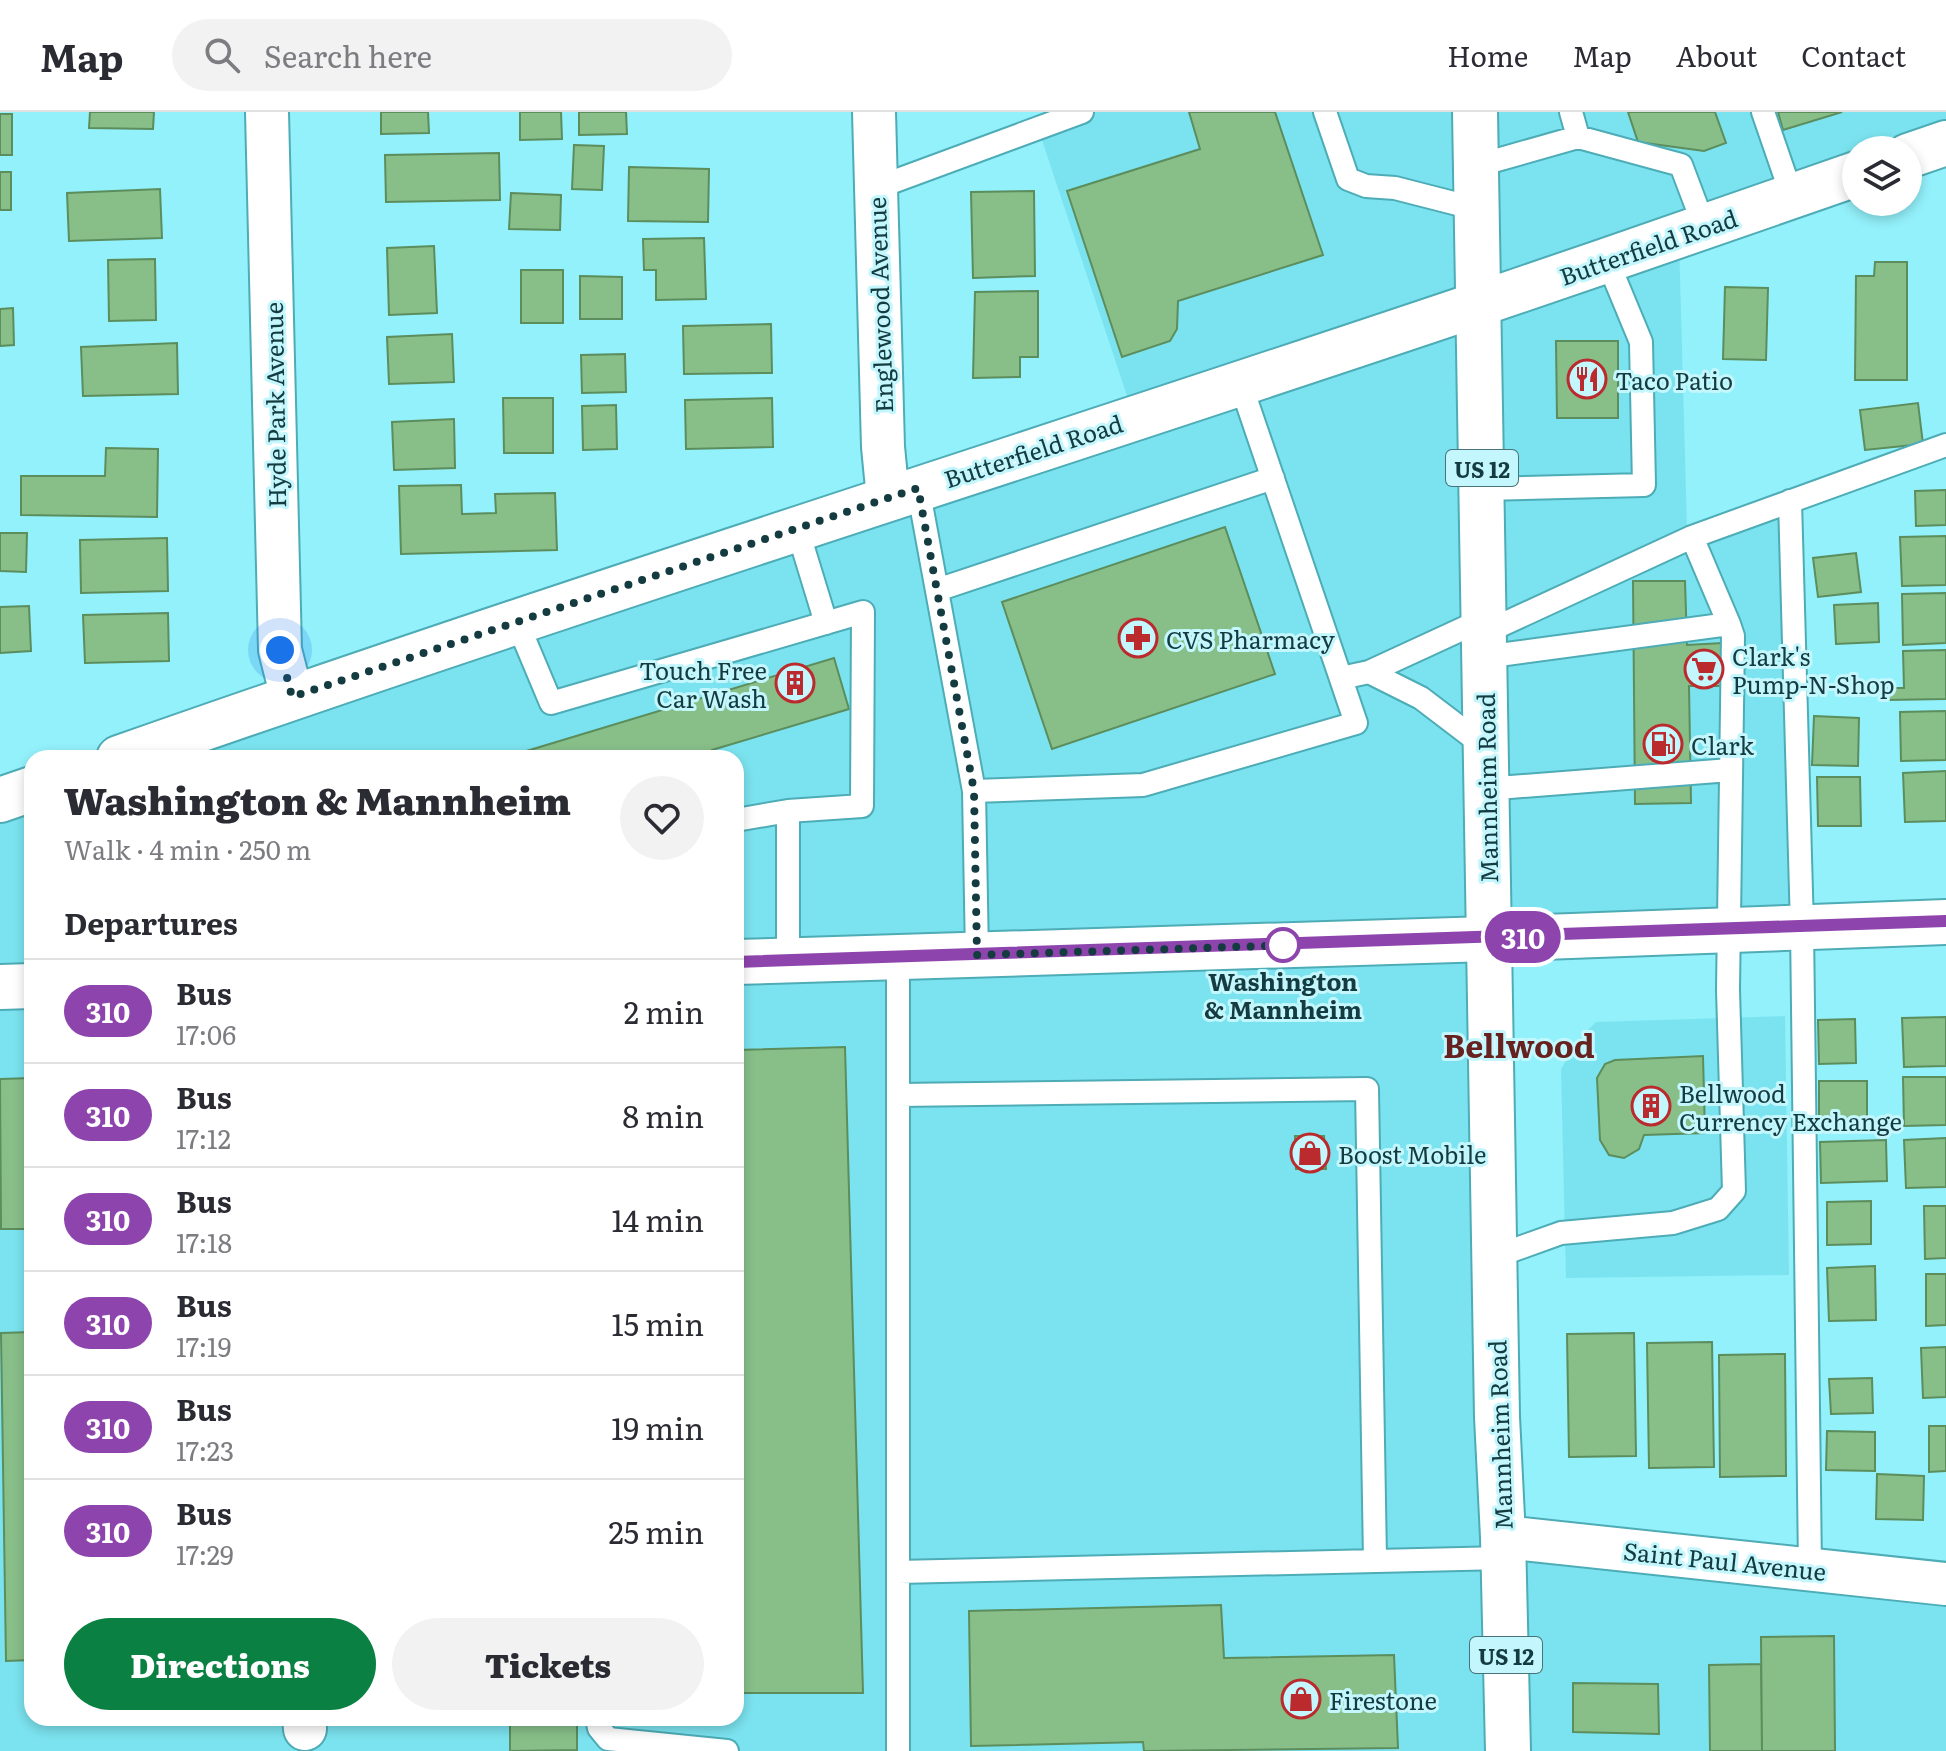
<!DOCTYPE html>
<html lang="en">
<head>
<meta charset="utf-8">
<style>
  :root { --surface:#fff; --page:#f2f2f3; --text:#2b2b33; --muted:#7c7c81; --line:#e1e1e2; --accent:#0b8043 }
  body { margin:0; font-family:Literata,serif; background:var(--page); color:var(--text); height:100vh; display:flex; flex-direction:column; font-size:30px; white-space:nowrap }
  * { box-sizing:border-box; margin:0 }
  p { font-size:26px; color:var(--muted) }
  .icon { flex:none; width:44px; height:44px; fill:none; stroke:currentColor; stroke-width:2; stroke-linecap:round; stroke-linejoin:round }
  .map { position:relative; flex:1; overflow:hidden }
  .sheet { position:absolute; left:24px; top:638px; width:720px; height:976px; display:flex; flex-direction:column; background:var(--surface); border-radius:24px; box-shadow:0 4px 12px #0003 }
  .sheet>* { flex:none }
  .badge { padding:0 16px; border-radius:26px; font-size:28px; line-height:52px }
  .fabs { position:absolute; left:1842px; top:24px; display:grid; gap:16px }
  .fabs a { display:grid; place-items:center; width:80px; height:80px; border-radius:50%; background:var(--surface); box-shadow:0 4px 12px #0003; font-size:40px }
  .you { position:absolute; width:40px; height:40px; margin:-20px; border:6px solid #fff; border-radius:50%; background:#1a73e8; box-shadow:0 0 0 12px #1a73e833 }
  .map>.badge { position:absolute; translate:-50% -50%; box-shadow:0 0 0 4px #fff }
  h2 { padding:0 40px; font-size:30px; line-height:72px }
  .round { display:grid; place-items:center; flex:none; width:84px; height:84px; border-radius:42px; background:var(--page) }
  .summary { display:flex; align-items:center; justify-content:space-between; height:136px; padding:0 40px }
  h1 { font-size:38px; font-weight:800; line-height:60px }
  .cta { display:flex; gap:16px; margin-top:auto; padding:16px 40px }
  .cta a { flex:1; height:92px; border-radius:48px; background:var(--accent); color:#fff; font-size:32px; font-weight:800; line-height:92px; text-align:center }
  .cta a+a { background:var(--page); color:var(--text) }
  ul { padding:0; list-style:none }
  li { display:flex; align-items:center; gap:24px; height:104px; padding:0 40px; border-top:2px solid var(--line) }
  li div { flex:1 }
  li b { display:block; font-size:30px }
  li em { font-style:normal }
  li .badge { min-width:88px; font-weight:700; text-align:center }
  header { display:flex; align-items:center; gap:48px; box-sizing:border-box; height:112px; padding:0 40px; background:var(--surface); border-bottom:2px solid var(--line) }
  header strong { font-size:38px }
  nav { display:flex; gap:44px; margin-inline-start:auto; font-size:28px }
  .search { width:560px; height:72px; background:var(--page); display:flex; align-items:center; gap:20px; box-sizing:border-box; padding:0 28px; border-radius:44px; color:var(--muted); font-size:30px }
  .map>svg:first-child { display:block }
  .built { fill:#7be3ef }
  .building { fill:#88bf89; stroke:#5b8d5d; stroke-width:2 }
  .lines { fill:none; stroke-linecap:round; stroke-linejoin:round }
  .service-casing { stroke:#4dacb6; stroke-width:26 }
  .minor-casing { stroke:#4dacb6; stroke-width:46 }
  .tertiary-casing { stroke:#4dacb6; stroke-width:48 }
  .secondary-casing { stroke:#4dacb6; stroke-width:48 }
  .primary-casing { stroke:#4dacb6; stroke-width:48 }
  .service { stroke:#fff; stroke-width:22 }
  .minor { stroke:#fff; stroke-width:42 }
  .tertiary { stroke:#fff; stroke-width:44 }
  .secondary { stroke:#fff; stroke-width:44 }
  .primary { stroke:#fff; stroke-width:44 }
  .line-casing { stroke:#fff; stroke-width:18 }
  .line { stroke:#8e44ad; stroke-width:12 }
  .walk { stroke:#133b40; stroke-width:8; stroke-dasharray:0 14.4 }
  .stop-dot { fill:#fff; stroke:#8e44ad; stroke-width:4 }
  .labels { text-anchor:middle; dominant-baseline:central; stroke-width:6; stroke-linejoin:round; paint-order:stroke }
  .shield { fill:#c3f7fd; stroke:#487379; stroke-width:2 }
  .shield-label { font-size:22px; font-weight:bold; fill:#133b40 }
  .street-label { font-size:24px; fill:#133b40; stroke:#c3f7fd }
  .poi-label { font-size:24px; fill:#133b40; stroke:#c3f7fd; text-anchor:start }
  .stop-label { font-size:24px; font-weight:bold; fill:#133b40; stroke:#c3f7fd }
  .district-label { font-size:32px; font-weight:bold; fill:#67221f; stroke:#c3f7fd }
</style>
</head>
<body>
<header>
<strong>Map</strong>
<div class="search"><svg class="icon" aria-label="search" viewBox="0 0 24 24"><circle cx="10" cy="10" r="6"/><path d="M15 15l6 6"/></svg>Search here</div>
<nav><a>Home</a><a>Map</a><a>About</a><a>Contact</a></nav>
</header>
<div class="map">
<svg width="1946" height="1639" viewBox="0 0 1946 1639">
  <rect width="100%" height="100%" fill="#93f1fb"/>
  <path class="built" d="M 1044,0 L 1467,0 L 1469,185 L 1131,296 L 1034,4 Z
    M 1482,0 L 1946,0 L 1946,25 L 1908,38 L 1856,38 L 1856,56 L 1485,184 Z
    M 1679,129 L 1687,417 L 1802,375 L 1812,807 L 1497,818 L 1487,196 Z
    M 1468,201 L 1480,817 L 736,842 L 736,646 L 156,646 Z
    M 32,688 L 32,866 L 0,867 L 0,699 Z
    M 1481,832 L 1499,1639 L 608,1639 L 608,1606 L 736,1606 L 736,857 Z
    M 32,880 L 32,1606 L 605,1606 L 606,1639 L 0,1639 L 0,881 Z
    M 1785,904 L 1789,1163 L 1566,1166 L 1561,957 L 1579,927 L 1596,910 Z
    M 1506,1443 L 1946,1492 L 1946,1639 L 1512,1639 Z"/>
  <path class="building" d="M 90,0 L 154,0 L 153,17 L 89,16 Z
    M 381,0 L 428,0 L 429,21 L 381,22 Z
    M 520,0 L 561,0 L 562,27 L 520,28 Z
    M 579,0 L 626,0 L 627,22 L 579,23 Z
    M 1189,0 L 1275,0 L 1323,143 L 1178,189 L 1177,217 L 1170,229 L 1122,245 L 1067,79 L 1200,37 Z
    M 1628,0 L 1715,0 L 1726,31 L 1704,39 L 1638,30 Z
    M 1778,0 L 1842,0 L 1783,18 Z
    M 0,2 L 12,2 L 12,43 L 0,43 Z
    M 574,33 L 604,34 L 602,78 L 572,77 Z
    M 499,41 L 500,88 L 386,90 L 385,43 Z
    M 629,55 L 709,57 L 708,110 L 628,109 Z
    M 0,60 L 11,60 L 11,98 L 0,98 Z
    M 160,77 L 162,126 L 69,129 L 67,81 Z
    M 1034,79 L 1035,164 L 973,166 L 971,80 Z
    M 511,81 L 561,83 L 560,118 L 509,117 Z
    M 704,126 L 706,187 L 656,188 L 656,158 L 644,158 L 643,127 Z
    M 434,134 L 437,201 L 389,203 L 387,136 Z
    M 155,147 L 156,208 L 109,209 L 108,148 Z
    M 1875,150 L 1907,150 L 1907,268 L 1855,268 L 1856,164 L 1874,164 Z
    M 521,158 L 563,158 L 563,211 L 521,211 Z
    M 580,164 L 622,165 L 622,207 L 580,207 Z
    M 1725,175 L 1768,176 L 1766,248 L 1723,247 Z
    M 1038,179 L 1038,245 L 1020,245 L 1020,265 L 973,266 L 975,180 Z
    M 13,196 L 14,233 L 0,234 L 0,197 Z
    M 771,212 L 772,261 L 684,262 L 683,214 Z
    M 452,222 L 454,270 L 389,272 L 387,225 Z
    M 1556,229 L 1618,229 L 1618,306 L 1557,306 Z
    M 177,231 L 178,282 L 83,284 L 81,235 Z
    M 625,242 L 626,280 L 582,281 L 581,243 Z
    M 503,286 L 553,286 L 553,341 L 504,341 Z
    M 772,286 L 773,335 L 686,337 L 685,288 Z
    M 1918,291 L 1923,332 L 1865,338 L 1860,298 Z
    M 616,293 L 617,337 L 583,338 L 582,294 Z
    M 454,307 L 455,356 L 394,358 L 392,310 Z
    M 106,336 L 158,337 L 157,405 L 21,403 L 21,364 L 105,364 Z
    M 461,373 L 462,402 L 496,401 L 495,382 L 555,381 L 557,438 L 401,442 L 399,374 Z
    M 1946,378 L 1946,413 L 1916,414 L 1915,379 Z
    M 1225,415 L 1275,562 L 1052,637 L 1002,490 Z
    M 0,421 L 27,421 L 26,460 L 0,459 Z
    M 1946,424 L 1946,473 L 1902,474 L 1900,425 Z
    M 167,426 L 168,479 L 81,481 L 80,428 Z
    M 1856,441 L 1861,480 L 1818,485 L 1813,446 Z
    M 1633,469 L 1685,469 L 1687,533 L 1722,531 L 1725,574 L 1689,574 L 1691,691 L 1635,692 Z
    M 1946,481 L 1946,531 L 1903,533 L 1902,482 Z
    M 1878,491 L 1879,530 L 1836,532 L 1834,493 Z
    M 29,494 L 31,539 L 0,541 L 0,495 Z
    M 168,501 L 169,549 L 85,551 L 83,503 Z
    M 1946,538 L 1946,587 L 1887,588 L 1887,576 L 1904,576 L 1903,539 Z
    M 834,546 L 849,597 L 712,638 L 714,646 L 522,646 L 520,641 Z
    M 1946,599 L 1946,648 L 1901,649 L 1900,600 Z
    M 1814,604 L 1859,606 L 1858,654 L 1812,653 Z
    M 1946,659 L 1946,709 L 1905,710 L 1903,661 Z
    M 1817,665 L 1860,665 L 1861,714 L 1818,714 Z
    M 1946,905 L 1946,954 L 1904,955 L 1902,906 Z
    M 1855,907 L 1856,951 L 1819,952 L 1818,908 Z
    M 845,935 L 863,1581 L 736,1581 L 736,938 Z
    M 1703,944 L 1705,1021 L 1644,1023 L 1639,1037 L 1624,1046 L 1609,1043 L 1600,1028 L 1597,966 L 1605,952 L 1615,948 Z
    M 1903,965 L 1946,965 L 1946,1013 L 1904,1014 Z
    M 32,966 L 32,1171 L 28,1171 L 27,1117 L 1,1117 L 0,967 Z
    M 1819,969 L 1867,969 L 1867,1008 L 1819,1009 Z
    M 1295,1024 L 1324,1024 L 1326,1057 L 1296,1057 Z
    M 1946,1026 L 1946,1075 L 1906,1076 L 1904,1028 Z
    M 1886,1028 L 1887,1069 L 1821,1071 L 1820,1030 Z
    M 1871,1089 L 1871,1132 L 1827,1133 L 1827,1090 Z
    M 1924,1094 L 1946,1094 L 1946,1146 L 1925,1147 Z
    M 1875,1154 L 1876,1208 L 1829,1209 L 1827,1156 Z
    M 1926,1162 L 1946,1162 L 1946,1213 L 1926,1214 Z
    M 32,1220 L 32,1548 L 6,1549 L 1,1221 Z
    M 1634,1221 L 1636,1344 L 1569,1345 L 1567,1222 Z
    M 1712,1230 L 1714,1355 L 1649,1356 L 1647,1231 Z
    M 1946,1235 L 1946,1285 L 1923,1286 L 1921,1236 Z
    M 1785,1242 L 1786,1364 L 1720,1365 L 1719,1243 Z
    M 1872,1266 L 1873,1301 L 1831,1302 L 1829,1267 Z
    M 1929,1314 L 1946,1314 L 1946,1359 L 1929,1360 Z
    M 1827,1319 L 1875,1320 L 1875,1359 L 1826,1358 Z
    M 1877,1362 L 1924,1364 L 1923,1408 L 1876,1407 Z
    M 1221,1493 L 1224,1546 L 1394,1543 L 1398,1636 L 1144,1639 L 1143,1630 L 971,1634 L 969,1499 Z
    M 1834,1524 L 1835,1639 L 1762,1639 L 1761,1525 Z
    M 1761,1552 L 1762,1639 L 1710,1639 L 1709,1553 Z
    M 1573,1571 L 1658,1572 L 1659,1622 L 1573,1620 Z
    M 510,1606 L 577,1606 L 577,1638 L 510,1639 Z"/>
  <g class="lines">
    <g class="service-casing">
      <path id="service" d="M 1325,0 L 1348,67 L 1366,74 L 1395,76 L 1477,97
        M 1571,0 L 1578,25
        M 1763,0 L 1792,84
        M 1476,54 L 1578,25 L 1681,53 L 1704,114
        M 876,76 L 1082,0
        M 918,376 L 974,679
        M 1483,377 L 1644,373 L 1641,230 L 1607,148
        M 1790,389 L 1802,815 L 1810,1457
        M 797,416 L 826,511
        M 1692,425 L 1729,512
        M 937,478 L 1273,366
        M 517,510 L 551,591 L 863,500 L 862,694 L 788,699 L 788,849
        M 1484,521 L 1692,425 L 1946,333
        M 1484,545 L 1729,512 L 1733,524 L 1728,878 L 1734,1079 L 1718,1097 L 1673,1111 L 1561,1121 L 1494,1145
        M 1369,560 L 1421,586 L 1484,634
        M 1341,566 L 1369,560 L 1484,507
        M 1485,677 L 1730,658
        M 736,708 L 788,699
        M 977,843 L 974,679 L 1143,673 L 1356,611 L 1240,270
        M 898,845 L 898,1639
        M 898,983 L 1367,977 L 1375,1448
        M 898,1460 L 1504,1446
        M 597,1606 L 599,1616 L 608,1627 L 727,1639"/>
    </g>
    <g class="minor-casing">
      <path id="minor" d="M 267,0 L 280,538 L 292,585
        M 874,0 L 883,335 L 888,386
        M 1503,1425 L 1946,1472
        M 304,1606 L 305,1617"/>
    </g>
    <g class="tertiary-casing">
      <path id="tertiary" d="M 1488,827 L 1946,810"/>
    </g>
    <g class="secondary-casing">
      <path id="secondary" d="M 1908,44 L 1946,31
        M 119,646 C 571,487 1028,344 1482,191 C 1607,149 1731,105 1856,62
        M 0,688 L 32,677
        M 736,850 L 1488,827
        M 0,875 L 32,874"/>
    </g>
    <g class="primary-casing">
      <path id="primary" d="M 1475,0 L 1497,1305 L 1503,1425 L 1508,1639"/>
    </g>
    <use href="#service" class="service"/>
    <use href="#minor" class="minor"/>
    <use href="#tertiary" class="tertiary"/>
    <use href="#secondary" class="secondary"/>
    <use href="#primary" class="primary"/>
  </g>
  <g class="lines">
    <g class="line-casing">
      <path id="line" d="M 736,850 L 1946,809"/>
    </g>
    <use href="#line" class="line"/>
    <path class="walk" d="M 280,538 L 292,585 L 918,376 L 974,679 L 977,843 L 1296,833 L 1283,833"/>
  </g>
  <defs>
    <g id="restaurant-ring" transform="scale(2)"><circle r="9.5" fill="#c3f7fd" stroke="#bb2b2e" stroke-width="1.5"/><path d="M-5-6h1v4h1v-4h1v4h1v-4h1v5L-1.5 .5V6h-2V.5L-5-1ZM5-6V6H3V1.5H1.5Q1.5-4 5-6Z" fill="#bb2b2e"/></g>
    <g id="pharmacy-ring" transform="scale(2)"><circle r="9.5" fill="#c3f7fd" stroke="#bb2b2e" stroke-width="1.5"/><path d="M-2-6h4v4h4v4h-4v4h-4v-4h-4v-4h4Z" fill="#bb2b2e"/></g>
    <g id="supermarket-ring" transform="scale(2)"><circle r="9.5" fill="#c3f7fd" stroke="#bb2b2e" stroke-width="1.5"/><path d="M-6-5.5h2.5l.6 2H6L4.5 2H-2.5L-4.4-4H-6ZM-1.5 3.2a1.3 1.3 0 1 0 .1 0ZM3 3.2a1.3 1.3 0 1 0 .1 0Z" fill="#bb2b2e"/></g>
    <g id="building-ring" transform="scale(2)"><circle r="9.5" fill="#c3f7fd" stroke="#bb2b2e" stroke-width="1.5"/><path d="M-4-6H4V6H1V3H-1V6H-4ZM-2.5-4.3h1.7v1.8h-1.7ZM.8-4.3h1.7v1.8H.8ZM-2.5-1h1.7V.8h-1.7ZM.8-1h1.7V.8H.8Z" fill="#bb2b2e"/></g>
    <g id="fuel-ring" transform="scale(2)"><circle r="9.5" fill="#c3f7fd" stroke="#bb2b2e" stroke-width="1.5"/><path d="M-5.5-6h7V0h2V4h1.3V-2.5L3-4.5l.8-.8L6-3V5H2.5V1h-1V6h-7ZM-4.2-4.7v3.2H.2V-4.7Z" fill="#bb2b2e"/></g>
    <g id="shop-ring" transform="scale(2)"><circle r="9.5" fill="#c3f7fd" stroke="#bb2b2e" stroke-width="1.5"/><path d="M-5-2.5h2.3a2.7 3.5 0 0 1 5.4 0H5L5.5 6h-11ZM-1.5-2.5h3a1.5 2.3 0 0 0-3 0Z" fill="#bb2b2e"/></g>
  </defs>
  <g fill-rule="evenodd">
    <use href="#restaurant-ring" x="1587" y="267"/>
    <use href="#pharmacy-ring" x="1138" y="526"/>
    <use href="#supermarket-ring" x="1704" y="557"/>
    <use href="#building-ring" x="795" y="571"/>
    <use href="#fuel-ring" x="1663" y="632"/>
    <use href="#building-ring" x="1651" y="994"/>
    <use href="#shop-ring" x="1310" y="1041"/>
    <use href="#shop-ring" x="1301" y="1587"/>
  </g>
  <circle class="stop-dot" cx="1283" cy="833" r="16"/>
  <g class="labels">
    <g class="shield">
      <rect x="1446" y="338" width="72" height="36" rx="6"/>
      <rect x="1470" y="1525" width="72" height="36" rx="6"/>
    </g>
    <g class="shield-label">
      <text x="1482" y="356">US 12</text>
      <text x="1506" y="1543">US 12</text>
    </g>
    <g class="street-label">
      <text transform="translate(1648 134) rotate(-19)">Butterfield Road</text>
      <text transform="translate(879 193) rotate(-92)">Englewood Avenue</text>
      <text transform="translate(274 293) rotate(-91)">Hyde Park Avenue</text>
      <text transform="translate(1033 338) rotate(-18)">Butterfield Road</text>
      <text transform="translate(1486 676) rotate(-91)">Mannheim Road</text>
      <text transform="translate(1499 1323) rotate(-92)">Mannheim Road</text>
      <text transform="translate(1725 1448) rotate(6)">Saint Paul Avenue</text>
    </g>
    <g class="poi-label">
      <text x="1615" y="267">Taco Patio</text>
      <text x="1166" y="526">CVS Pharmacy</text>
      <text x="1732" y="543">Clark's<tspan x="1732" dy="28">Pump-N-Shop</tspan></text>
      <text x="767" y="557" text-anchor="end">Touch Free<tspan x="767" dy="28">Car Wash</tspan></text>
      <text x="1691" y="632">Clark</text>
      <text x="1679" y="980">Bellwood<tspan x="1679" dy="28">Currency Exchange</tspan></text>
      <text x="1338" y="1041">Boost Mobile</text>
      <text x="1329" y="1587">Firestone</text>
    </g>
    <g class="stop-label">
      <text x="1283" y="868">Washington<tspan x="1283" dy="28">&amp; Mannheim</tspan></text>
    </g>
    <g class="district-label">
      <text x="1519" y="932">Bellwood</text>
    </g>
  </g>
</svg>
<div class="fabs">
<a><svg class="icon" aria-label="layers" viewBox="0 0 24 24"><path d="M12 4l9 5-9 5-9-5zM3 14l9 5 9-5"/></svg></a>
</div>
<div class="you" style="left:280px;top:538px"></div>
<b class="badge" style="left:1523px;top:825px;background:#8e44ad;color:#fff">310</b>
<section class="sheet">
<div class="summary"><div><h1>Washington &amp; Mannheim</h1><p>Walk · 4 min · 250 m</p></div><a class="round"><svg class="icon" aria-label="heart" viewBox="0 0 24 24"><path d="M12 20l-8-8c-3-5 5-10 8-4 3-6 11-1 8 4z"/></svg></a></div>
<h2>Departures</h2>
<ul>
<li><span class="badge" style="background:#8e44ad;color:#fff">310</span><div><b>Bus</b><p>17:06</p></div><em>2 min</em></li>
<li><span class="badge" style="background:#8e44ad;color:#fff">310</span><div><b>Bus</b><p>17:12</p></div><em>8 min</em></li>
<li><span class="badge" style="background:#8e44ad;color:#fff">310</span><div><b>Bus</b><p>17:18</p></div><em>14 min</em></li>
<li><span class="badge" style="background:#8e44ad;color:#fff">310</span><div><b>Bus</b><p>17:19</p></div><em>15 min</em></li>
<li><span class="badge" style="background:#8e44ad;color:#fff">310</span><div><b>Bus</b><p>17:23</p></div><em>19 min</em></li>
<li><span class="badge" style="background:#8e44ad;color:#fff">310</span><div><b>Bus</b><p>17:29</p></div><em>25 min</em></li>
</ul>
<div class="cta"><a>Directions</a><a>Tickets</a></div>
</section>
</div>
</body>
</html>
